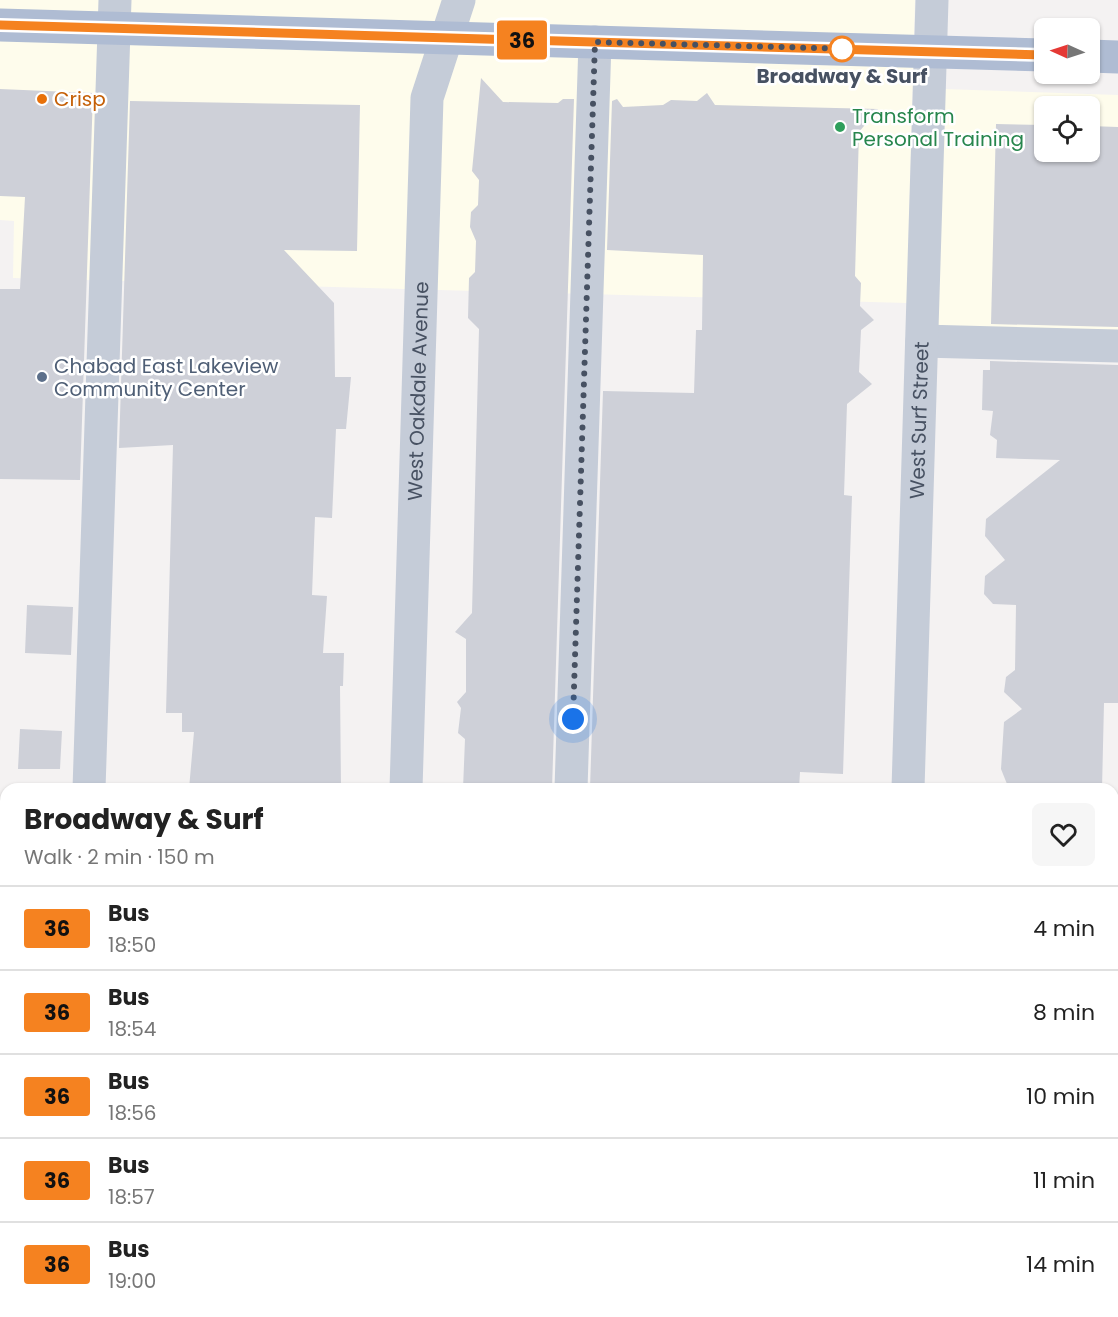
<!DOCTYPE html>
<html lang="en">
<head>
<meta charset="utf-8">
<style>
  :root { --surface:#fff; --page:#f6f6f6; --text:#222; --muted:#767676; --line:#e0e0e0 }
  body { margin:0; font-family:Poppins,sans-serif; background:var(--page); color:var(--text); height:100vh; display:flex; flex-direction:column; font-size:22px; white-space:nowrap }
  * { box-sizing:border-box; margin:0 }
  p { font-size:20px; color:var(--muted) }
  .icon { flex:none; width:33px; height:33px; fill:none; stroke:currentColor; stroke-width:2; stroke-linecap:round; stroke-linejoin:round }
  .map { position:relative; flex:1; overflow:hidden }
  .details { position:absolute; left:0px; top:783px; width:1119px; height:534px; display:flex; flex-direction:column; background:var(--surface); border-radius:18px 18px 0 0; box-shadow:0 2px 4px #0004 }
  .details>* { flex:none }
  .badge { padding:0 12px; border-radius:4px; font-size:21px; line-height:39px }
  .needle { width:39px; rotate:273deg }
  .controls { position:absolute; left:1034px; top:18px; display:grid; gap:12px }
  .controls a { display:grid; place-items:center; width:66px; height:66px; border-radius:9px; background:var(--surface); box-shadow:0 2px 4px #0004; font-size:30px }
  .you { position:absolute; width:30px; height:30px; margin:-15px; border:4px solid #fff; border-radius:50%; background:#1a73e8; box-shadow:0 0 0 9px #1a73e833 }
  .map>.badge { position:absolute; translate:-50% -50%; box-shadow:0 0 0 3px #fff }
  .round { display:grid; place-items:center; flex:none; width:63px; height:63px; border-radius:9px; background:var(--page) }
  .headline { display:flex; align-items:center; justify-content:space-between; height:102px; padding:0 24px }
  h1 { font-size:28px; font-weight:700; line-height:45px }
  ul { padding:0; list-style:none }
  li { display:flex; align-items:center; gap:18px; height:84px; padding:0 24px; border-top:2px solid var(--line) }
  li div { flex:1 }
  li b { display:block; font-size:22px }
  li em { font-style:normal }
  li .badge { min-width:66px; font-weight:700; text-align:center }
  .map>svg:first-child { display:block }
  .commercial { fill:#fefcec; fill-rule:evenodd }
  .building { fill:#ced0d8 }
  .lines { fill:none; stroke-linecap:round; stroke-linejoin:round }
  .minor { stroke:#c5ccd8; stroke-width:33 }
  .major { stroke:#afbcd3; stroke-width:33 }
  .line-casing { stroke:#fff; stroke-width:14 }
  .line { stroke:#f58220; stroke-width:9 }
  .walk { stroke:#475162; stroke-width:6; stroke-dasharray:0 10.8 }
  .stop-dot { fill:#fff; stroke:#f58220; stroke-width:3 }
  .food-dot { fill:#e8710a; stroke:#fff; stroke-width:2 }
  .leisure-dot { fill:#2e9e5b; stroke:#fff; stroke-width:2 }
  .service-dot { fill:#5c6f8a; stroke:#fff; stroke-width:2 }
  .labels { text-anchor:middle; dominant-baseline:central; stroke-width:5; stroke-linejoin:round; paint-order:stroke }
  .stop-label { font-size:20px; font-weight:bold; fill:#475162; stroke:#fff }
  .food-label { font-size:20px; fill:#c56008; stroke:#fff; text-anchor:start }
  .leisure-label { font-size:20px; fill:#27864d; stroke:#fff; text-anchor:start }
  .service-label { font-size:20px; fill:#4e5e75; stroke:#fff; text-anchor:start }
  .street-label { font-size:20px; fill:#475162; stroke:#fff }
</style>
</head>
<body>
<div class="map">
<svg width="1118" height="1317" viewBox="0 0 1118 1317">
  <rect width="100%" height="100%" fill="#f4f2f2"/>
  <path class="commercial" d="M 0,0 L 915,0 L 907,303 L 13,278 L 14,221 L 0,220 Z
    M 943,89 L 1118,95 L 1118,338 L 936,332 ZM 1044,106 L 1089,106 L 1089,152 L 1044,152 Z
    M 1113,924 L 1118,924 L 1118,1120 L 1113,1122 Z
    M 1118,1215 L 1118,1272 L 1113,1271 L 1113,1217 Z
    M 226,1311 L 354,1311 L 354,1317 L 215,1317 Z
    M 560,1311 L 753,1311 L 742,1317 L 560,1317 Z"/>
  <path class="building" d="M 481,78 L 503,102 L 558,103 L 563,99 L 574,99 L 552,789 L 463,789 L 465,739 L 458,733 L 461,708 L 457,702 L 466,692 L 466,639 L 455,632 L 472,613 L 479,329 L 468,318 L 469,278 L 475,272 L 476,241 L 470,227 L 471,212 L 478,205 L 479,180 L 472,171 Z
    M 0,89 L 93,93 L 80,480 L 0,479 L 0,289 L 20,289 L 25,197 L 0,196 Z
    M 707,93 L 715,105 L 878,109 L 859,132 L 855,276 L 861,283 L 860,306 L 874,320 L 861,330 L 859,372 L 872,384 L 847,404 L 844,495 L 852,496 L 843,774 L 800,772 L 799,789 L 590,789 L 603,391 L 694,393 L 696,330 L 702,330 L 703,255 L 607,250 L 612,101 L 617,99 L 623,107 L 663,105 L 671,100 L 697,101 Z
    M 130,101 L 360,105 L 357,251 L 284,250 L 334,303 L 335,377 L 351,377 L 346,429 L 336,429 L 332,518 L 315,517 L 312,595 L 327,596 L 323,653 L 344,653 L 343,686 L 340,686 L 341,789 L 189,789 L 194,732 L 182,732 L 182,713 L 166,713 L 173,445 L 119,448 Z
    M 996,124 L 1044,125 L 1044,152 L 1089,152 L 1089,126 L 1118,127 L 1118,327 L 991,324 Z
    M 990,361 L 1118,365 L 1118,703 L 1104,703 L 1102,789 L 1009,789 L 1001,769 L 1004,722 L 1022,709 L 1004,692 L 1006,677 L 1015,670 L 1016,605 L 993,604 L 984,594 L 985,576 L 1005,560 L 985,536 L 986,519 L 1060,460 L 996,458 L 997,440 L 990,435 L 993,411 L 982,410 L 983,370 L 990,370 Z
    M 27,605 L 73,607 L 71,655 L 25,653 Z
    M 20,729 L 62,731 L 60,769 L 18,769 Z"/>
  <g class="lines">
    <g class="minor">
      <path d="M 922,341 L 1118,346"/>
      <path d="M 89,789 L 115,0"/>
      <path id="s1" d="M 406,789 L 427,98 L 459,0"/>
      <path d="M 571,789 L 595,42"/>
      <path id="s2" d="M 908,789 L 932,0"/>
      <path d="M 1113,927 L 1118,926"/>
      <path d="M 71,1317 L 72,1311"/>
      <path d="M 203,1317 L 213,1311"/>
      <path d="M 390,1317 L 390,1311"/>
      <path d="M 554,1317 L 554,1311"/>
    </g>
    <path class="major" d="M 0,25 L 1044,55
      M 1089,56 L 1118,57
      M 1113,1154 L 1118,1152
      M 807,1317 L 818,1311"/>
  </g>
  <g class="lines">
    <g class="line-casing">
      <path id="line" d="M 0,25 L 1044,55"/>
    </g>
    <use href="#line" class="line"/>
    <path class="walk" d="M 573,719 L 595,42 L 853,49 L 842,49"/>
  </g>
  <circle class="stop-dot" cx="842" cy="49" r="12"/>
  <circle class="food-dot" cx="42" cy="99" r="6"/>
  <circle class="leisure-dot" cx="840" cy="127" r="6"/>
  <circle class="service-dot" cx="42" cy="377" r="6"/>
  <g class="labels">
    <g class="stop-label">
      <text x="842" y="76">Broadway &amp; Surf</text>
    </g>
    <g class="food-label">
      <text x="54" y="99">Crisp</text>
    </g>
    <g class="leisure-label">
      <text x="852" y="116">Transform<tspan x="852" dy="23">Personal Training</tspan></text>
    </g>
    <g class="service-label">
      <text x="54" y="366">Chabad East Lakeview<tspan x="54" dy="23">Community Center</tspan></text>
    </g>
    <g class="street-label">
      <text stroke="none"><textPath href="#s1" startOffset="398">West Oakdale Avenue</textPath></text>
      <text stroke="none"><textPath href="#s2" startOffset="369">West Surf Street</textPath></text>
    </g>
  </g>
</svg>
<div class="controls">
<a><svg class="needle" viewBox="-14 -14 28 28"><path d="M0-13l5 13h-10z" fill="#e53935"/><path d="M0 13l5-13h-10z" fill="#767676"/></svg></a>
<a><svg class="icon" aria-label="locate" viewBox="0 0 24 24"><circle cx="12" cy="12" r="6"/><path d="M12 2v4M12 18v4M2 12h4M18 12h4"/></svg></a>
</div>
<div class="you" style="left:573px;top:719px"></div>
<b class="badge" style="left:522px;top:40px;background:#f58220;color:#111">36</b>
<section class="details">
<div class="headline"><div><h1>Broadway &amp; Surf</h1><p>Walk · 2 min · 150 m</p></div><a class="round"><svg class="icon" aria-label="heart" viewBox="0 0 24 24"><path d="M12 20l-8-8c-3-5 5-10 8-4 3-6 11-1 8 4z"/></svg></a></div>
<ul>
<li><span class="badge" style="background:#f58220;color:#111">36</span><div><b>Bus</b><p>18:50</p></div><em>4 min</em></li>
<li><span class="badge" style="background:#f58220;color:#111">36</span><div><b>Bus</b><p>18:54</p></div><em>8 min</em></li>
<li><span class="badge" style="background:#f58220;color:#111">36</span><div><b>Bus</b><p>18:56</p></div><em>10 min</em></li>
<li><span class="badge" style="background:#f58220;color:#111">36</span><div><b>Bus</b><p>18:57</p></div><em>11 min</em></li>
<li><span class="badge" style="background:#f58220;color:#111">36</span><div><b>Bus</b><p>19:00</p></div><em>14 min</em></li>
</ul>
</section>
</div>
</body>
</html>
